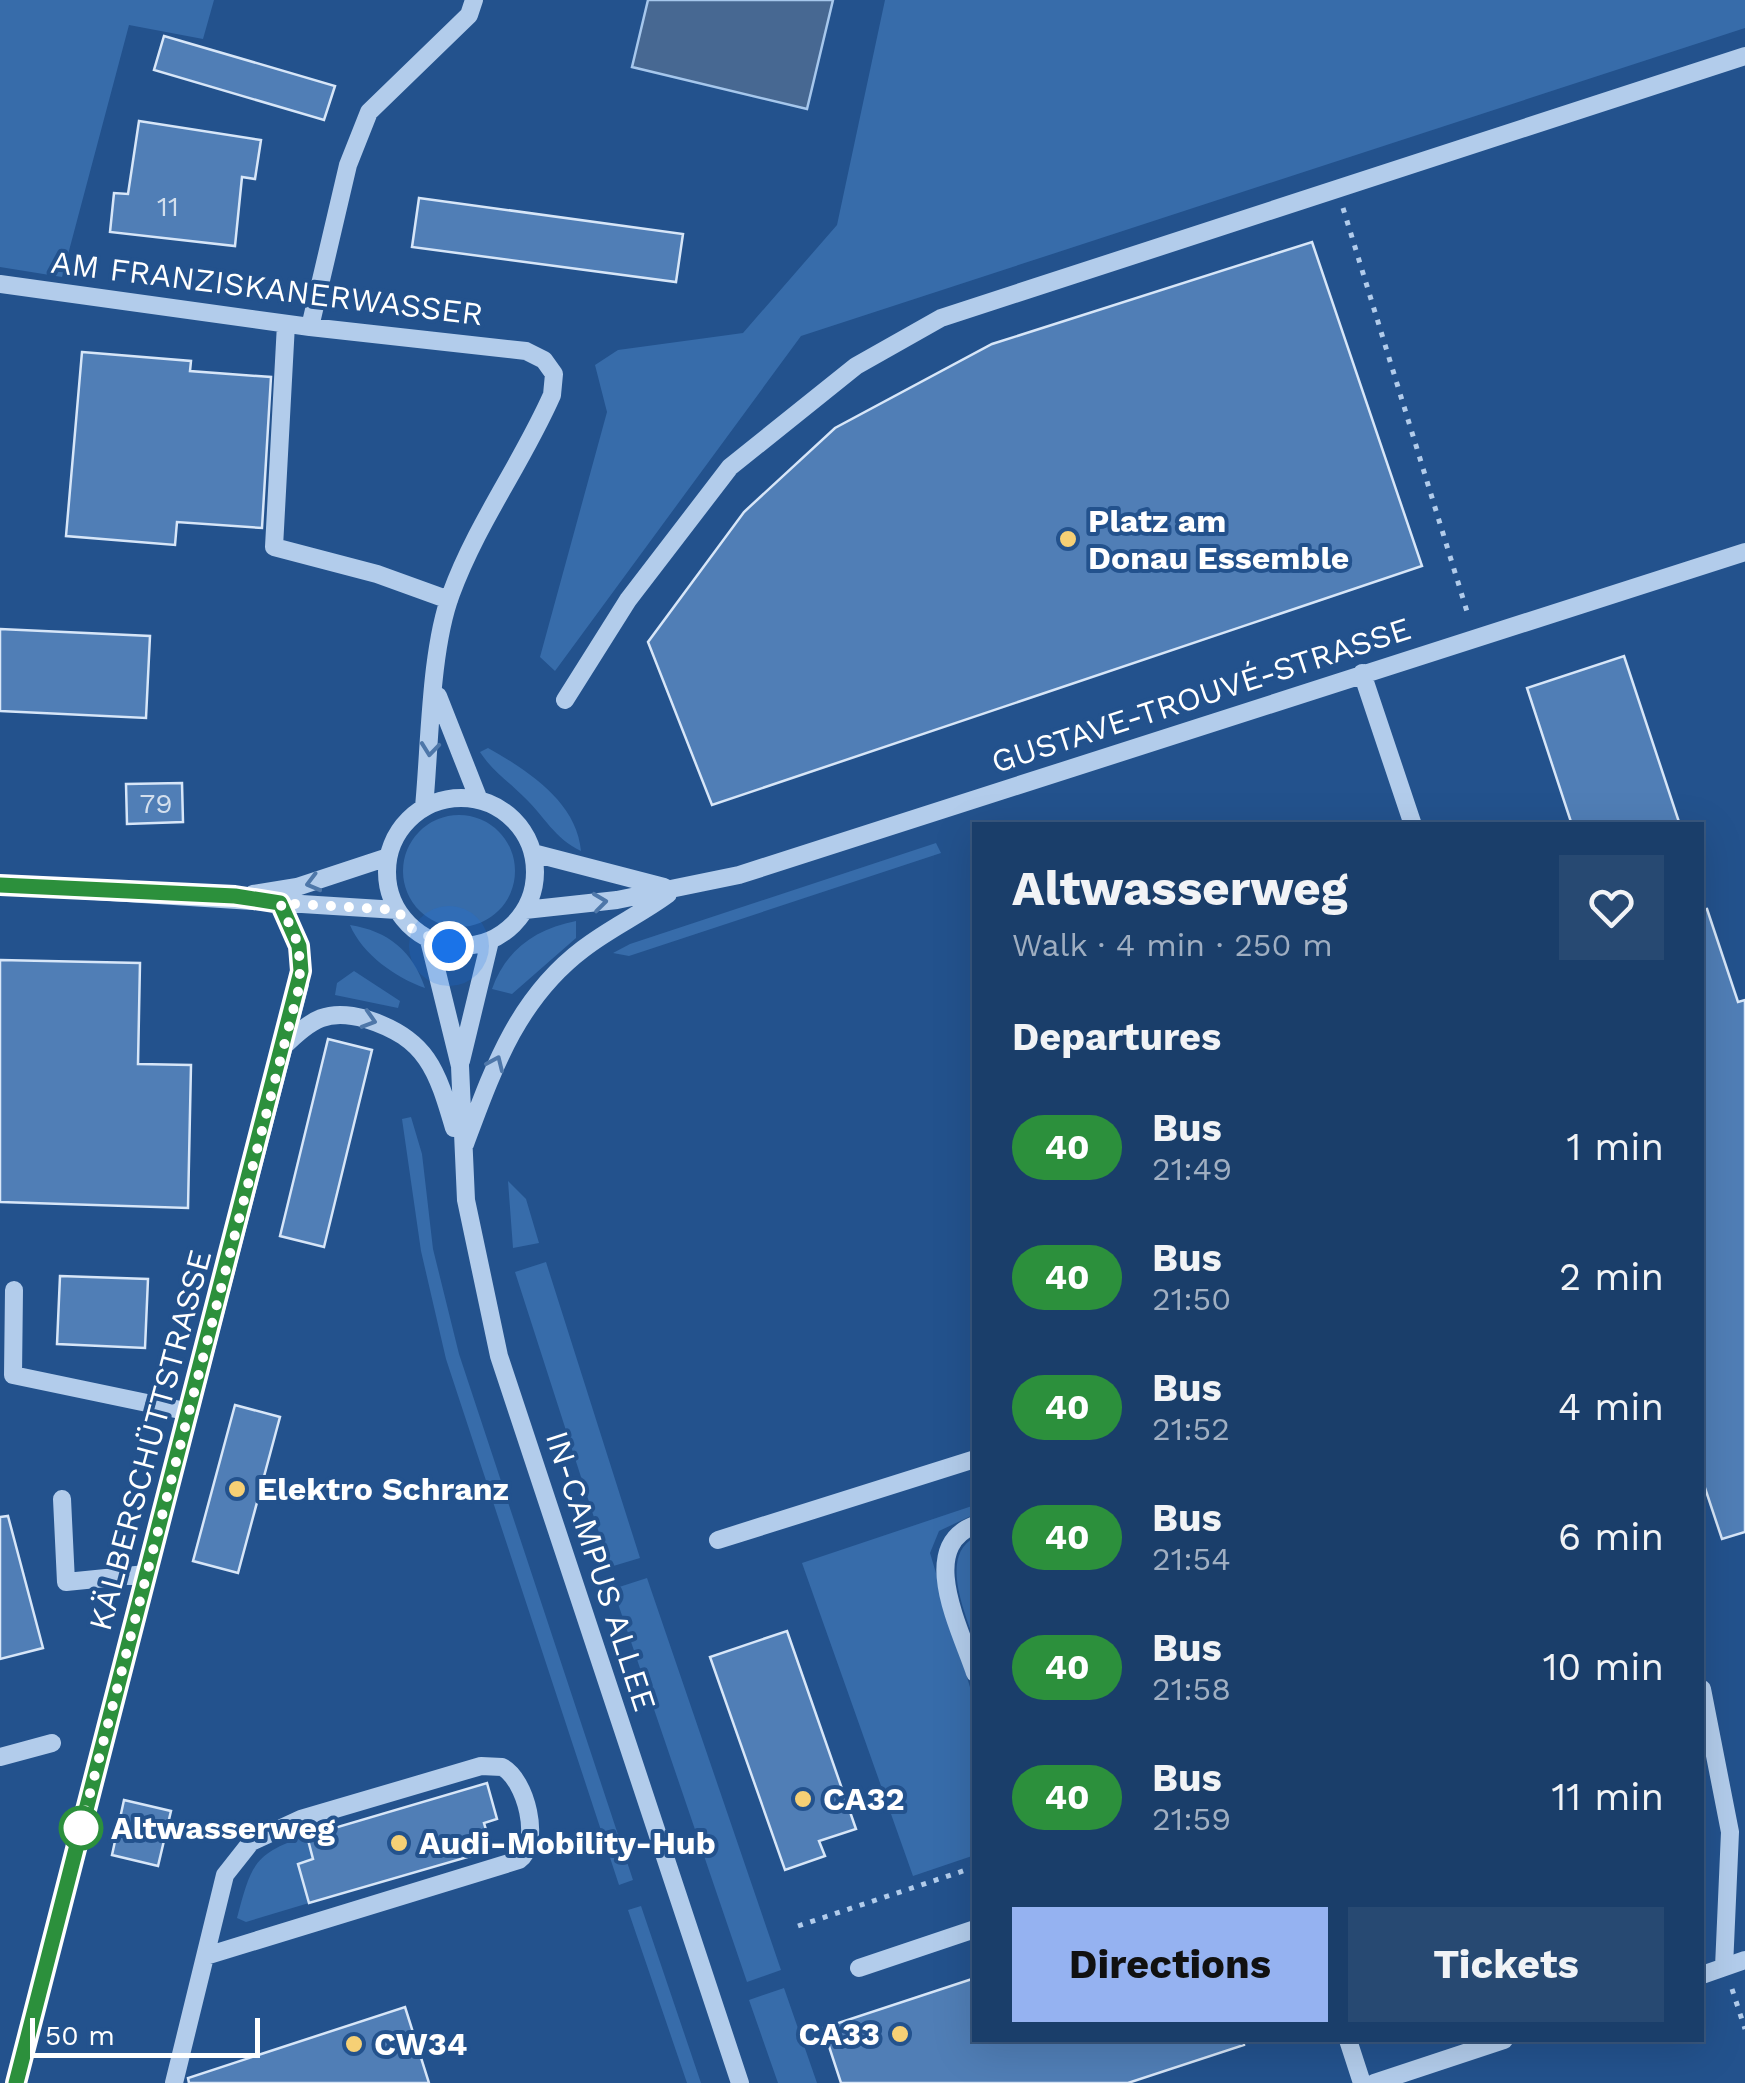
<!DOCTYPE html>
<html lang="en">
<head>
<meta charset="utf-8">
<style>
  :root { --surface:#1a3e6a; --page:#274972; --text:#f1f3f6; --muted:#9faec1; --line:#38577e; --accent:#95b2f1 }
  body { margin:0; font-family:"Work Sans",sans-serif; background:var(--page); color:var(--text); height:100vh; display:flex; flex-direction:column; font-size:38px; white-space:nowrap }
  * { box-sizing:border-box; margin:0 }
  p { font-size:32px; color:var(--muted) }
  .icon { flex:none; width:55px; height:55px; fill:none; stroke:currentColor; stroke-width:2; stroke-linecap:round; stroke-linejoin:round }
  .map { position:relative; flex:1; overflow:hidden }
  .side { position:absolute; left:972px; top:822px; width:732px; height:1220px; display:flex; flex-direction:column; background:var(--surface); border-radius:0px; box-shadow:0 10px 40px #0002,0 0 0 2px var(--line) }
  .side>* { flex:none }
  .badge { padding:0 20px; border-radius:32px; font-size:35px; line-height:65px }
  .scale { position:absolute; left:30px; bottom:25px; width:230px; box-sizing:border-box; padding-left:10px; border:5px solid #fff; border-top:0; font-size:28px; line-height:35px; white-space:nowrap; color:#fff; -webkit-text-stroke:8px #23528d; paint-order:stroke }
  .you { position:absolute; width:50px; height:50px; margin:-25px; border:8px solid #fff; border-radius:50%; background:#1a73e8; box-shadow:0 0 0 15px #1a73e833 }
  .map>.badge { position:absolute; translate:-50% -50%; box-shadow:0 0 0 5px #fff }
  h2 { padding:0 40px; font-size:38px; line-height:90px }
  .round { display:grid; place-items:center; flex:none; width:105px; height:105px; border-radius:0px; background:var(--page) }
  .overview { display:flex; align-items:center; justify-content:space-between; height:170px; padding:0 40px }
  h1 { font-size:48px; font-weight:700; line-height:75px }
  .button { display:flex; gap:20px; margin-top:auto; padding:20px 40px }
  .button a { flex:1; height:115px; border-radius:0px; background:var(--accent); color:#111; font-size:40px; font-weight:700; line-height:115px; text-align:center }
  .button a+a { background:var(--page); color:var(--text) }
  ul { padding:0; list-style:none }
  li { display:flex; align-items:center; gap:30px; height:130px; padding:0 40px }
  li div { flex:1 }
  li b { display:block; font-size:38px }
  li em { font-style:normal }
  li .badge { min-width:110px; font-weight:700; text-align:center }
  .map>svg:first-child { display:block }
  .green { fill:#376caa }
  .water { fill:#476892; stroke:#a6c7ec; stroke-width:2.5 }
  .building { fill:#507eb6; stroke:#d7e6f8; stroke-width:2.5 }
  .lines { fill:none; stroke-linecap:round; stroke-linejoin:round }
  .path { stroke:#b2cceb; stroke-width:5; stroke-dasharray:5 8; stroke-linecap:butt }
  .minor { stroke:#b2cceb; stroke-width:18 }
  .oneway { stroke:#4e77a9 }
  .line-casing { stroke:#fff; stroke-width:22 }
  .line { stroke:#2c903c; stroke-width:15 }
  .walk { stroke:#fff; stroke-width:10; stroke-dasharray:0 18 }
  .poi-dot { fill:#f6d075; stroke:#23528d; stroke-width:4 }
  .stop-dot { fill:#fff; stroke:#2c903c; stroke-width:5 }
  .labels { text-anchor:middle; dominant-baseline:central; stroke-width:8; stroke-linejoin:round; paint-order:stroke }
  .number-label { font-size:28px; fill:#d3dfed }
  .street-label { font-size:32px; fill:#fff; stroke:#23528d }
  .poi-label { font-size:32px; font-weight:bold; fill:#fff; stroke:#23528d; text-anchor:start }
  .stop-label { font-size:32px; font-weight:bold; fill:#fff; stroke:#23528d; text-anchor:start }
</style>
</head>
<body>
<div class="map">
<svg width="1745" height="2083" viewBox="0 0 1745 2083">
  <rect width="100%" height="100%" fill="#23528d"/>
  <path class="green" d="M 0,0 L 214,0 L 203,39 L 129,25 L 62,277 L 0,267 Z
    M 885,0 L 1745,0 L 1745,28 L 801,336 L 555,671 L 540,657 L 607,412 L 595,365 L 618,350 L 743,333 L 837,225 Z
    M 488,748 C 527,770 577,802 581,851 C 554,838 545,817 524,797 C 507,780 493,772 480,752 Z
    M403 871a56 56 0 1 1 112 0a56 56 0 1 1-112 0Z
    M 936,843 L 941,853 L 629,956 L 613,953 L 630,944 Z
    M 576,921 L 576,938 L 512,994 L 492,989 C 506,950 535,929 576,921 Z
    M 350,925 C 388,931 413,951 425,988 C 396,978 362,954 350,925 Z
    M 354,971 L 400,1001 L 398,1008 L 335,995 L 337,983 Z
    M 411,1117 L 422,1154 L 433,1249 L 459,1354 L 633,1880 L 619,1885 L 446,1359 L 421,1251 L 402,1119 Z
    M 508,1181 L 526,1199 L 539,1243 L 513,1248 Z
    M 546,1262 L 640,1558 L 610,1567 L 515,1272 Z
    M 975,1505 L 975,1514 L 939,1531 L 930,1553 L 975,1704 L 975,1855 L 913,1876 L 802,1563 Z
    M 975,1537 L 975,1643 C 965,1612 939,1556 975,1537 Z
    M 647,1578 L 781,1970 L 747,1982 L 613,1589 Z
    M 307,1836 L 313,1859 L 298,1864 L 309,1903 L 246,1922 L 237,1918 C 251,1866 253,1853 307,1836 Z
    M 641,1906 L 701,2083 L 687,2083 L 628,1910 Z
    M 784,1988 L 817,2083 L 778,2083 L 749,2000 Z"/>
  <path class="water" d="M 648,0 L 833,0 L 807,109 L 632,67 Z"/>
  <path class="building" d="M 164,36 L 335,86 L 324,120 L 154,70 Z
    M 139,121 L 261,140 L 255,179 L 242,177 L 235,246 L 110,232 L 114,193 L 128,194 Z
    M 419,198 L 683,234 L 676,282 L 412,247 Z
    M 1312,242 L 1422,566 L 712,805 L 648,642 L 744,512 L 835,428 L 992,344 Z
    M 82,352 L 191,361 L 190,371 L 271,377 L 262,528 L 177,522 L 175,545 L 66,536 Z
    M 0,629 L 150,636 L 146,718 L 0,711 Z
    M 1624,656 L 1680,825 L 1572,825 L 1527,688 Z
    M 182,783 L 183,822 L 127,824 L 126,784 Z
    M 1707,909 L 1738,1002 L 1745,1000 L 1745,1532 L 1722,1539 L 1702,1479 L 1702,910 Z
    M 0,960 L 140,963 L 138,1064 L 191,1065 L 188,1208 L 0,1202 Z
    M 328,1039 L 372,1050 L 324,1247 L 280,1236 Z
    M 60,1276 L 148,1279 L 145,1348 L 57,1344 Z
    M 235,1405 L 280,1417 L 238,1573 L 193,1561 Z
    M 8,1516 L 43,1648 L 0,1659 L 0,1517 Z
    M 787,1631 L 856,1829 L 819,1841 L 825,1856 L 785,1870 L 710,1657 Z
    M 487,1783 L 497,1819 L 484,1823 L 492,1850 L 309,1903 L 298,1864 L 313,1859 L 307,1836 Z
    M 124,1800 L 171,1811 L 158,1866 L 112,1855 Z
    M 975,1978 L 975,2040 L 1243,2040 L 1244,2045 L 1128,2083 L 841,2083 L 823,2028 Z
    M 405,2007 L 429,2083 L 189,2083 L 188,2078 Z"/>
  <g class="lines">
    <path class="path" d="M 1343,208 L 1469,618
      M 798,1926 L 975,1867
      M 1732,1989 L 1745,2029"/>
    <path class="minor" d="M 0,284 L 310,327 L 526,351 L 544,360 L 554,374 L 552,395 C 522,463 477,523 451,594 C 430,650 430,745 424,807
      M 286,324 L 274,547 L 377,574 L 449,600
      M 310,327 L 348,165 L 369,112 L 469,15 L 474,0
      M 1362,673 L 1413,825
      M 438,696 L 479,800
      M 565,700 L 628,600 L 730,467 L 856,366 L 941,318 L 1745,56
      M387 872a74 74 0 1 1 148 0a74 74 0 1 1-148 0Z
      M 533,853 L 664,887
      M 0,885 L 397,910
      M 253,894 L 297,887 L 388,857
      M 525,910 L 617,900 L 739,875 L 1745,552
      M 429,940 L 460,1066 L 466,1200 L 499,1356 L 740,2083
      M 284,1046 C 311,1019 328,1008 366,1019 C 427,1038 437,1070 454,1128
      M 461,1061 L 490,941
      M 465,1144 C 493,1069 517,999 583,949 C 610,928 641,914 668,894
      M 14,1290 L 13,1375 L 190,1412
      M 62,1499 L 66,1582 L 146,1574
      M 975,1525 C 916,1547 961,1630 975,1673
      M 718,1540 L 975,1459
      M 1702,1689 L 1730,1832 L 1724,1967
      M 0,1757 L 52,1743
      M 859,1968 L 975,1929
      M 1702,1975 L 1745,1960
      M 1348,2040 L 1362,2083
      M 16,2083 L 300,984 L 299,946 L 280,903
      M 174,2083 L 225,1875 L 251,1842 L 301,1819 L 481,1766 L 502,1767 C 526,1779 542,1843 519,1860 L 206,1956
      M 1374,2083 L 1504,2040"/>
  </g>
  <defs><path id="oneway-chevron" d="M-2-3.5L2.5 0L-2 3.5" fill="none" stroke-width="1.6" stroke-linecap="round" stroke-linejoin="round" transform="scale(2.5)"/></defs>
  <g class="oneway">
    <use href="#oneway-chevron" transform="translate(430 749) rotate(96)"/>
    <use href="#oneway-chevron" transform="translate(313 883) rotate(165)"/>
    <use href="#oneway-chevron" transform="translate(600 902) rotate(-7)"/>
    <use href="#oneway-chevron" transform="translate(369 1020) rotate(17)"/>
    <use href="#oneway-chevron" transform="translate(496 1063) rotate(-66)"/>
  </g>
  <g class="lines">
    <g class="line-casing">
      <path id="line" d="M 0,885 L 235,896 L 280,903 L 299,946 L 301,971 L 16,2083"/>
    </g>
    <use href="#line" class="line"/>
    <path class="walk" d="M 81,1828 L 300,984 L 299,946 L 280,903 L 397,910 L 411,928 L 449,946"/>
  </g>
  <g class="poi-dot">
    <circle cx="1068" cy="539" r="10"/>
    <circle cx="237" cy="1489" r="10"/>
    <circle cx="803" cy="1799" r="10"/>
    <circle cx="399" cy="1843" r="10"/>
    <circle cx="900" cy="2034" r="10"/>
    <circle cx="354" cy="2044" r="10"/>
  </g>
  <circle class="stop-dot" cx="81" cy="1828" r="20"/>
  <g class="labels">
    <g class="number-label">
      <text x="168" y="206">11</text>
      <text x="156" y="803">79</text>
    </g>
    <g class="street-label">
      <text transform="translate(267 288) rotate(7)">AM FRANZISKANERWASSER</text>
      <text transform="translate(1201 695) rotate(-18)">GUSTAVE-TROUVÉ-STRASSE</text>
      <text transform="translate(150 1440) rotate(-75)">KÄLBERSCHÜTTSTRASSE</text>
      <text transform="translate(601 1571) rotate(72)">IN-CAMPUS ALLEE</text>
    </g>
    <g class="poi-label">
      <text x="1088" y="521">Platz am<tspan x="1088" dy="37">Donau Essemble</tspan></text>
      <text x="257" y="1489">Elektro Schranz</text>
      <text x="823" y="1799">CA32</text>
      <text x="419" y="1843">Audi-Mobility-Hub</text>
      <text x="880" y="2034" text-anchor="end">CA33</text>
      <text x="374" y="2044">CW34</text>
    </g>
    <g class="stop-label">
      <text x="111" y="1828">Altwasserweg</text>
    </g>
  </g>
</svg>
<div class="scale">50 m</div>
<div class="you" style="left:449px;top:946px"></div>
<section class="side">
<div class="overview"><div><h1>Altwasserweg</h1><p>Walk · 4 min · 250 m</p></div><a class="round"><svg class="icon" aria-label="heart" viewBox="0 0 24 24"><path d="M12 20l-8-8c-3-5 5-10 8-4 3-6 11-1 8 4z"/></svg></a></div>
<h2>Departures</h2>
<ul>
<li><span class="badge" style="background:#2c903c;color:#fff">40</span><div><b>Bus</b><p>21:49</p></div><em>1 min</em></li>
<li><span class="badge" style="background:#2c903c;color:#fff">40</span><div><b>Bus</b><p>21:50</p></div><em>2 min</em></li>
<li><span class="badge" style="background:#2c903c;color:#fff">40</span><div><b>Bus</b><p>21:52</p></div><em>4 min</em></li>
<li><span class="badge" style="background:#2c903c;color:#fff">40</span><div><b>Bus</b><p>21:54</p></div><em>6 min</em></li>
<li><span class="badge" style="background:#2c903c;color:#fff">40</span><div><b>Bus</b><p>21:58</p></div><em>10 min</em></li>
<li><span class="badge" style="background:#2c903c;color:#fff">40</span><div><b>Bus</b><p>21:59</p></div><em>11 min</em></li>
</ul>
<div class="button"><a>Directions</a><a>Tickets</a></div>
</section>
</div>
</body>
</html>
